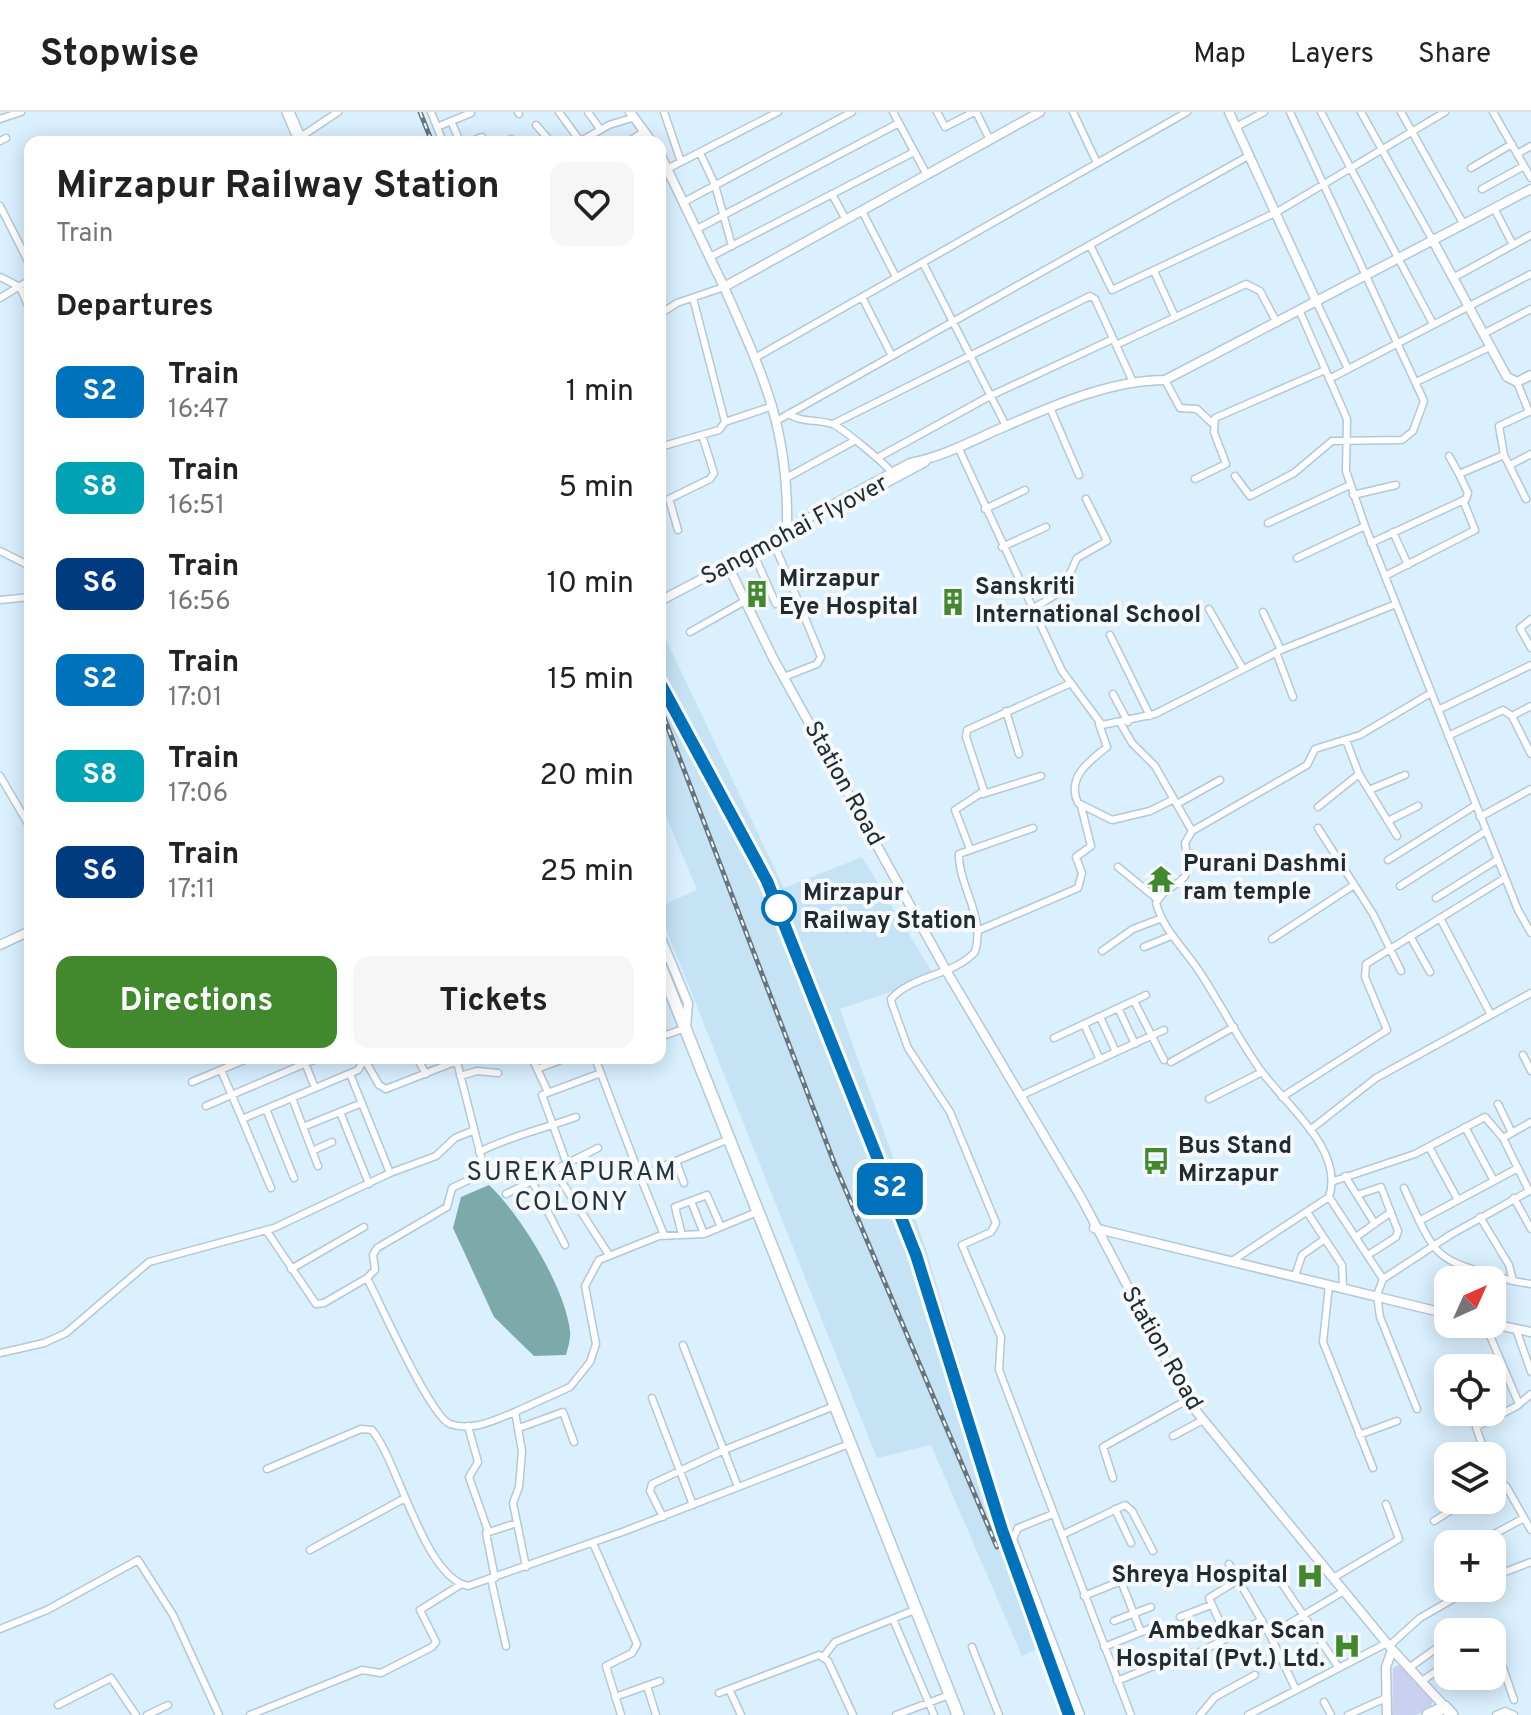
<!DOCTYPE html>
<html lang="en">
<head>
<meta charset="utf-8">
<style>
  :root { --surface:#fff; --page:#f6f6f6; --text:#222; --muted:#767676; --line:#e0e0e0; --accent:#42882d }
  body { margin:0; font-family:Overpass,sans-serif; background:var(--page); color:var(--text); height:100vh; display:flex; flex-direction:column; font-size:30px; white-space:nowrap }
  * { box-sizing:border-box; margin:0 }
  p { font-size:26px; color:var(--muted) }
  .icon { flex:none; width:44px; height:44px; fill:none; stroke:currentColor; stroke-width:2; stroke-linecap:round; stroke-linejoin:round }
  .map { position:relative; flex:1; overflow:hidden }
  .side { position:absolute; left:24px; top:24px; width:642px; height:928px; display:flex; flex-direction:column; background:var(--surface); border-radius:16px; box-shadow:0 4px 20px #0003 }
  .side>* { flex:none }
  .badge { padding:0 16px; border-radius:12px; font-size:28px; line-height:52px }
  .needle { width:52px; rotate:45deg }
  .buttons { position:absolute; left:1434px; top:1154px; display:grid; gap:16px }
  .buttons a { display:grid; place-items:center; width:72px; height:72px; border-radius:16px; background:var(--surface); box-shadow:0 4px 20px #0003; font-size:40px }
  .map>.badge { position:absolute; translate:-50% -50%; box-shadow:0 0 0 4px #fff }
  h2 { padding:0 32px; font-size:30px; line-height:72px }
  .round { display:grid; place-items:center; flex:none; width:84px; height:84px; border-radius:16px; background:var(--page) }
  .summary { display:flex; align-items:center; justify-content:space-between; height:136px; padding:0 32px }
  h1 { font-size:38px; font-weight:700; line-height:60px }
  .button { display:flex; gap:16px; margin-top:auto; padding:16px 32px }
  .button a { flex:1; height:92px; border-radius:16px; background:var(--accent); color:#fff; font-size:32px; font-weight:700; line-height:92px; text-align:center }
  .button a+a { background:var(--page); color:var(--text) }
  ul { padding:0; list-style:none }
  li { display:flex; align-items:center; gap:24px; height:96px; padding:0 32px }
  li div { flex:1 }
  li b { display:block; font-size:30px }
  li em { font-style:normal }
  li .badge { min-width:88px; font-weight:700; text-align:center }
  header { display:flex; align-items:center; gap:48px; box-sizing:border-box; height:112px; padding:0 40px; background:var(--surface); border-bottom:2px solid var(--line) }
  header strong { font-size:38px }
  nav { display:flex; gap:44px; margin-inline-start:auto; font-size:28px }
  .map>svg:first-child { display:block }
  .built { fill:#c6e3f6 }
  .green { fill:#cad1f0 }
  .water { fill:#7ca9aa }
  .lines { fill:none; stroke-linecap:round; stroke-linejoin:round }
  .street-casing { stroke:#b3c8d7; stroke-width:9 }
  .secondary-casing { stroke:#b3c8d7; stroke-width:11 }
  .highway-casing { stroke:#b3c8d7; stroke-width:14 }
  .street { stroke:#fff; stroke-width:6 }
  .secondary { stroke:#fff; stroke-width:8 }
  .highway { stroke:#fff; stroke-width:11 }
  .rail-casing { stroke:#67757e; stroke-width:5 }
  .rail { stroke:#f6fafd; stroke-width:2; stroke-dasharray:6; stroke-linecap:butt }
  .secondary-bridge-casing { stroke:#b3c8d7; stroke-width:11; stroke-linecap:butt }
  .secondary-bridge { stroke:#fff; stroke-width:8 }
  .line-casing { stroke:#fff; stroke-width:18 }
  .line { stroke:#0072bc; stroke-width:12 }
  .stop-dot { fill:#fff; stroke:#0072bc; stroke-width:4 }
  .labels { text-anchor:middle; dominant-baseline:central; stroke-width:8; stroke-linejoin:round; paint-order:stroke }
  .street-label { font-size:24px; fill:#222b30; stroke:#f6fafd }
  .poi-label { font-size:24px; font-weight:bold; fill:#222b30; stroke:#f6fafd; text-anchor:start }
  .stop-label { font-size:24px; font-weight:bold; fill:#222b30; stroke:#f6fafd; text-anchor:start }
  .neighbourhood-label { font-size:26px; letter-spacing:2px; fill:#22343f; stroke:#f6fafd }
</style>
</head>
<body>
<header>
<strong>Stopwise</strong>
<nav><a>Map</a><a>Layers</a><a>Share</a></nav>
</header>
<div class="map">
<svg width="1531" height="1603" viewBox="0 0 1531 1603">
  <rect width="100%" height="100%" fill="#daf0ff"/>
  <path class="built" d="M 660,515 L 784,776 L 862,745 L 935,865 L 840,897 L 926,1137 L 1011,1423 L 1048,1532 L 1022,1544 L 931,1333 L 877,1346 L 660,802 L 660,794 L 697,778 L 660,690 Z"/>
  <path class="green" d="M 1400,1552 L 1433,1587 L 1431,1596 L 1416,1603 L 1392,1603 L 1393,1556 Z"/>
  <path class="water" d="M 489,1073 C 520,1102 565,1175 570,1219 C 571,1226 568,1236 566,1243 L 534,1244 L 494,1205 L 453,1116 L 461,1085 Z"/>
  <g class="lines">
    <g class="street-casing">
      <path id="street" d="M 431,0 L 443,30
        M 518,0 L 519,2
        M 559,0 L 580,29
        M 588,0 L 600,17
        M 664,0 L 681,50
        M 893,0 L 927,63
        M 937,0 L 945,15 L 974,0
        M 976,0 L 990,28
        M 1073,0 L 1097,51
        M 1321,0 L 1433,212
        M 1361,0 L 1432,127
        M 1401,0 L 1463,111
        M 1493,0 L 1531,66
        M 0,7 L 21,0
        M 451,9 L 460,30
        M 536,13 L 551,30
        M 437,15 L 471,1
        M 1236,15 L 1264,0
        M 511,27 L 513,30
        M 0,29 L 6,26
        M 293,30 L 338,0
        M 470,30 L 482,25
        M 579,30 L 609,13 L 635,5
        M 628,30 L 645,19
        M 700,41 L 715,73 L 732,134
        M 1517,42 L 1531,34
        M 669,56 L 778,0
        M 1471,56 L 1512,32
        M 1482,77 L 1524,54
        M 832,82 L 846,108
        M 684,90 L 852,0
        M 0,94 L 30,153
        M 1494,96 L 1513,133
        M 862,99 L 896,165
        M 697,117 L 899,11
        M 1090,133 L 1112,178 L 1277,100 L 1445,0
        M 710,145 L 914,40
        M 923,151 L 1006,314
        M 1154,159 L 1175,205
        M 0,165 L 20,175 L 30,198
        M 1453,166 L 1531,123
        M 862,185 L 892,244
        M 0,186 L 30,168
        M 693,186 L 725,310 L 773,294
        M 1317,191 L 1348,257
        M 1300,200 L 1347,307 L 1346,359 L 1365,414 L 1518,798 L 1531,821
        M 660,202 L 677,191 L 724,175
        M 1483,222 L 1531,197
        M 1116,233 L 1246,172 L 1260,179 L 1277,211
        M 755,246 L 1187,0
        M 1329,267 L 1531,162
        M 1165,268 L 1180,296 L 1197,297 L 1212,311
        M 1416,270 L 1490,235
        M 1051,298 L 1079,363
        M 788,302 C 803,311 817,307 832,312 C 840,314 887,353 892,361
        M 778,308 L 1250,43
        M 833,312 L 1090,184 L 1095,187 L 1132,268
        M 660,335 L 719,318 L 725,310
        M 958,335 L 1062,559 L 1102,613 L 1155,602 L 1281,538 L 1396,492
        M 1504,343 L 1526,387
        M 1449,344 L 1459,362
        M 879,345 L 990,284 L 1113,227
        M 1510,353 L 1531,342
        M 1235,364 L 1250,384 L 1294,361 L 1332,329 L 1402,328 L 1413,319 L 1424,289 L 1290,0
        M 788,365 L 854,329
        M 1195,367 L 1226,352 L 1214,320 L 1215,306 L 1325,258
        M 1353,383 L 1396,373
        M 985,397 L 1025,378
        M 1268,411 L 1350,373
        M 678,418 L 669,387 L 710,367 L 714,361 L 702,323
        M 1393,420 L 1408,453
        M 1371,431 L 1466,387 L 1468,381 L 1459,362 L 1504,343 L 1499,314 L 1529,300 L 1517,270
        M 1002,435 L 1046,415
        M 752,438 L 776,492 L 796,484 L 821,545 L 817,552 L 784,565
        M 0,439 L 30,454
        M 777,439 L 796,484
        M 1297,446 L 1365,414
        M 1385,464 L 1475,418 L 1463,388
        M 0,488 L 30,485
        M 1032,497 L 1062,479 L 1077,446 L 1107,429 L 1086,387
        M 1209,497 L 1243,557
        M 1263,500 L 1281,538
        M 1531,507 L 1520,516 L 1531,536
        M 690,520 L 745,489
        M 1110,523 L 1150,604
        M 1276,540 L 1293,585
        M 1113,582 L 1128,610
        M 1438,598 L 1531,553
        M 1006,599 L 1019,642
        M 1512,604 L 1531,594
        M 1099,612 L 1107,635 C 1089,649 1066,666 1078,691 L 1112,708 L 1150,699 L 1174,687
        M 1121,612 L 1132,631 L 1155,654 L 1192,719
        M 1448,624 L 1503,598 L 1512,604 L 1531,642
        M 1346,628 L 1359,662 L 1397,724
        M 0,664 L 30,715
        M 1369,678 L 1405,663
        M 983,682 L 1041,664
        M 1177,692 L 1220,668
        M 1318,695 L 1359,662
        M 1480,705 L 1531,677
        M 1388,709 L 1418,694
        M 1033,716 L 959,742 C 958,773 986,805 975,840 C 953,864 912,863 891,887 L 892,892 L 908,936 L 950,1000 L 996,1111 L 991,1120 L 962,1133 L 1001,1225 L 999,1258 L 1131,1603
        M 1318,716 L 1373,802 L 1401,859
        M 970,737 L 955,698 L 984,679 L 966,625 L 967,618 L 1069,572
        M 1388,748 L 1476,693
        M 1118,755 L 1157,787
        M 1400,774 L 1486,719
        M 1436,786 L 1497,748
        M 1440,806 L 1490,901
        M 977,819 L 1078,776 L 1082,761 L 1076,745 L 1091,734 L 1081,694
        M 1410,824 L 1430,860
        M 1272,827 L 1354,773
        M 1144,835 L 1171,824
        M 1102,839 L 1133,817 L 1162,806
        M 1134,889 L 1164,948
        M 1118,896 L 1135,932
        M 1100,905 L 1116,940
        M 1084,912 L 1100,948
        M 660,925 L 686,916
        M 1054,926 L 1146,883
        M 1523,943 L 1531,959
        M 303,946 L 315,976
        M 417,946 L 426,962
        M 456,946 L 485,1060 L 452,1076 L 447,1095 L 377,1136 L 373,1143 L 375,1158 L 367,1166 C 380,1191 430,1304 450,1312 C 472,1320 495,1308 515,1300
        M 532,946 L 547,978
        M 595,946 L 640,1064 L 729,1027
        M 366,950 L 379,973 L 386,977 L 457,949
        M 1171,950 L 1234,915
        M 537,957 L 566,946
        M 221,958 L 242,1007
        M 350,962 L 390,1061
        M 460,964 L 477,959 L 498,961
        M 192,970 L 249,946
        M 1020,984 L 1164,918
        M 1282,985 L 1387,918 L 1365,865 L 1366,852 L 1505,766
        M 292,986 L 318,1054
        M 1209,987 L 1262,960
        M 1498,992 L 1512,1021
        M 206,994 L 318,946
        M 266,997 L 294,1066
        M 340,1000 L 369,1072
        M 303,1015 L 362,991
        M 1465,1015 L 1494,1069
        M 1310,1018 L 1376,966 L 1531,881
        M 1503,1026 L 1531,1010
        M 1429,1035 L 1458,1088
        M 312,1039 L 332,1030
        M 479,1040 C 510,1024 543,1017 576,1005
        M 676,1049 L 684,1071
        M 567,1052 L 542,983 L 601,961
        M 554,1058 L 609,1143
        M 640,1064 L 664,1123
        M 1345,1064 L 1375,1112
        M 532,1069 L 565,1133
        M 1334,1069 L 1415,1042 L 1485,1005 L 1503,1026 L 1529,1079
        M 271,1076 L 242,1007 L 358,958 L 365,946
        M 1404,1076 C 1439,1152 1433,1146 1513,1169
        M 506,1082 L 598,1036
        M 1357,1083 L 1381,1075 L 1398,1119 L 1396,1125 L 1368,1143
        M 1329,1085 C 1345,1037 1284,992 1259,956 C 1238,926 1221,893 1201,862 C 1186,838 1164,820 1156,791 C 1172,762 1195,782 1185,731 L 1192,719 L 1307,653 L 1315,637 L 1360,623 L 1431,581
        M 1514,1086 L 1531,1117
        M 691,1089 L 704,1122
        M 1307,1100 L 1342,1153 L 1343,1175
        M 1480,1105 L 1509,1153 L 1513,1169 L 1531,1172
        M 1419,1109 L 1518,1056
        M 266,1118 L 316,1192 L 324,1191 L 367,1166
        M 682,1123 L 675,1095 L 707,1083 L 721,1115
        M 1356,1125 L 1391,1100
        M 1232,1149 L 1329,1085 L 1383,1167
        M 291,1157 L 364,1115
        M 1295,1164 L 1302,1143 L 1325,1127
        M 1329,1173 L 1323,1230 L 1373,1356
        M 1485,1212 L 1519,1292
        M 1516,1217 L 1531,1260
        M 683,1233 L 738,1375
        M 0,1241 L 44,1231 L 66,1221 L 149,1150 L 274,1116 L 390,1061 L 436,1044 L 455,1026 L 472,1019
        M 1461,1255 L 1461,1256
        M 652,1286 L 693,1393
        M 1417,1297 L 1380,1205 L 1377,1183 L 1383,1167 L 1450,1123 L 1531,1078
        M 468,1314 L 478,1350 L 469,1365 L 488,1419
        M 519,1316 L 563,1300 L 574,1330
        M 1359,1323 L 1397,1309
        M 1173,1324 L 1203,1308
        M 1486,1344 L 1476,1315 L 1517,1294 L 1531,1282
        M 267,1357 L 361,1317 L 372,1318 C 399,1351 424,1465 468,1474 L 625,1419 L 849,1332
        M 1492,1359 L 1498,1371
        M 1113,1366 L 1103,1335 L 1187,1288
        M 1492,1373 L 1506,1374 L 1531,1418
        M 1115,1397 L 1131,1431
        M 1053,1402 L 1018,1416 L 1013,1427 L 1081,1603
        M 663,1405 L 650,1379 L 652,1372 L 724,1338 L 837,1293
        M 1434,1409 L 1468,1388
        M 1062,1423 L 1125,1393 L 1132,1399 L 1153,1439
        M 593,1431 L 637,1532 L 632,1541 L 606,1554 L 621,1603
        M 1476,1432 L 1524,1406
        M 310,1438 L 405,1386
        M 1229,1452 L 1270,1523 L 1296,1578
        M 526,1455 L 513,1391 L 519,1375 L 522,1339 L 515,1300 L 570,1275 L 590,1250 L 596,1232 L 585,1174 L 599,1148 L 659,1124 L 704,1122 L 757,1100
        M 1492,1465 L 1531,1450
        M 495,1466 L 486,1421 L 517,1411
        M 1333,1466 L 1399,1427 L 1386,1392
        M 491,1467 L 506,1534
        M 1121,1469 L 1141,1520
        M 1281,1470 L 1339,1556
        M 1084,1484 L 1141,1461
        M 1180,1505 L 1211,1493
        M 893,1507 L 934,1603
        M 1114,1509 L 1151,1495
        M 0,1517 L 47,1498 L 138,1448 L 173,1503 L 219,1603
        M 1270,1523 L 1344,1479
        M 1227,1526 L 1209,1486 L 1238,1468
        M 1389,1534 L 1420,1506 L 1472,1476
        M 972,1535 L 999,1603
        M 1104,1535 L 1159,1513
        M 1196,1542 L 1262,1508
        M 1492,1543 L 1503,1556 L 1514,1588
        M 824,1544 L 835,1530 L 917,1497
        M 1409,1556 L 1448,1528
        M 1117,1569 L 1171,1547
        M 1422,1569 L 1448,1551
        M 647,1574 L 656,1603
        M 729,1577 L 741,1603
        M 719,1581 L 819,1543 L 828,1549 L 853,1603
        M 615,1585 L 660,1569
        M 1324,1590 L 1331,1603
        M 58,1593 L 111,1566 L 136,1603
        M 147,1603 L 168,1593
        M 250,1603 L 362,1558 L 381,1561 L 432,1535 L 436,1530 L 420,1498 L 460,1473
        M 896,1603 L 949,1583
        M 1200,1603 L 1215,1585 L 1255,1563
        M 1248,1603 L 1387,1531
        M 1348,1603 L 1386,1586
        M 1496,1603 L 1505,1599 L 1514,1603"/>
    </g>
    <g class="secondary-casing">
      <path id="secondary" d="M 630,0 L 652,30
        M 1229,0 L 1317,191
        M 660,42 L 724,175
        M 1432,127 L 1507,265 L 1517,270 L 1531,263
        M 845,393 L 925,350
        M 787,417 C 789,317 764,265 724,175 L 1040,0
        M 779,422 L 910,351 C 938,346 964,333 990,321 C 1044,298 1106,268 1165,268 L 1531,77
        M 732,449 L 729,451 L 732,462 L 773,546 L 947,860 L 1083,1089 L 1187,1288 L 1389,1534 L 1445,1595
        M 660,824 L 688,891 L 686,916
        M 0,833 L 30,819
        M 1094,1116 L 1448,1202
        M 1492,1212 L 1531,1220
        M 1387,1603 L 1386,1555 L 1392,1538"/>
    </g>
    <g class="highway-casing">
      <path id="highway" d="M 288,0 L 301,30
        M 660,853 L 958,1603
        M 1428,1603 L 1445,1595 L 1452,1603"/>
    </g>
    <use href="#street" class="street"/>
    <use href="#secondary" class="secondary"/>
    <use href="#highway" class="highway"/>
    <g class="rail-casing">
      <path id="rail" d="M 420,0 L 432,30
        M 660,572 L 767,769 L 916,1143 L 1002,1418 L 1069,1603
        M 660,595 L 835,1053 L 997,1435"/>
    </g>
    <use href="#rail" class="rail"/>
    <g class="secondary-bridge-casing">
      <path id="secondary-bridge" d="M 660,489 L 789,421"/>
    </g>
    <use href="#secondary-bridge" class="secondary-bridge"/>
  </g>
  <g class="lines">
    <g class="line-casing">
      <path id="line" d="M 660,571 L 767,769 L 916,1143 L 1002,1418 L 1069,1603"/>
    </g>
    <use href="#line" class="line"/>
  </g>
  <defs>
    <g id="building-bare" transform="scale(2.16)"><path d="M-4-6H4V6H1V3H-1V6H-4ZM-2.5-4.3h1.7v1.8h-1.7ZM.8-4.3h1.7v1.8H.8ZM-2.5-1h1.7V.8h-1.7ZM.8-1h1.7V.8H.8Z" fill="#42882d" stroke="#f6fafd" stroke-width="2.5" paint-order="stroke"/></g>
    <g id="temple-bare" transform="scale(2.16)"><path d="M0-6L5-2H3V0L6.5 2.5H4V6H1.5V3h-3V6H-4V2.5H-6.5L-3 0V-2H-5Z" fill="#42882d" stroke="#f6fafd" stroke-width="2.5" paint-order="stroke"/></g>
    <g id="bus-bare" transform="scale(2.16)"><path d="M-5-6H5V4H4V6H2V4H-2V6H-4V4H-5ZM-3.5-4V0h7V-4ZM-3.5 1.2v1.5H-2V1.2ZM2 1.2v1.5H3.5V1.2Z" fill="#42882d" stroke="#f6fafd" stroke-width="2.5" paint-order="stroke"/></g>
    <g id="hospital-bare" transform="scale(2.16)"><path d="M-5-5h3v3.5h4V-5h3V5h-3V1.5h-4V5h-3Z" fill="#42882d" stroke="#f6fafd" stroke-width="2.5" paint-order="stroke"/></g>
  </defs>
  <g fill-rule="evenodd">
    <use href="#building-bare" x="757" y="482"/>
    <use href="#building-bare" x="953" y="490"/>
    <use href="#temple-bare" x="1161" y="767"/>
    <use href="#bus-bare" x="1156" y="1049"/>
    <use href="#hospital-bare" x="1310" y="1464"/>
    <use href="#hospital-bare" x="1347" y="1534"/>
  </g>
  <circle class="stop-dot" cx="779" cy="796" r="16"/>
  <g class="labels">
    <g class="street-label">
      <text transform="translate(795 419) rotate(-28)">Sangmohai Flyover</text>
      <text transform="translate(843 672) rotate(61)">Station Road</text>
      <text transform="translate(1161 1237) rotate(60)">Station Road</text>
    </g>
    <g class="poi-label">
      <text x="779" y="468">Mirzapur<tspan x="779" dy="28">Eye Hospital</tspan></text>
      <text x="975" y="476">Sanskriti<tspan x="975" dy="28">International School</tspan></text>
      <text x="1183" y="753">Purani Dashmi<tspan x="1183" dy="28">ram temple</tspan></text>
      <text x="1178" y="1035">Bus Stand<tspan x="1178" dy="28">Mirzapur</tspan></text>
      <text x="1288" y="1464" text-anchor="end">Shreya Hospital</text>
      <text x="1325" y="1520" text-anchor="end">Ambedkar Scan<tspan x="1325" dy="28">Hospital (Pvt.) Ltd.</tspan></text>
    </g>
    <g class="stop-label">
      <text x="803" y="782">Mirzapur<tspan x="803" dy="28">Railway Station</tspan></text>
    </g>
    <g class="neighbourhood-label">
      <text x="572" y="1061">SUREKAPURAM<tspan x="572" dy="30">COLONY</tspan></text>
    </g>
  </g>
</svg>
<div class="buttons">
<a><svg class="needle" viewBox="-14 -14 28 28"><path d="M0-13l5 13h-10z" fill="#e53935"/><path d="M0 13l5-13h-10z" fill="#767676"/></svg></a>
<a><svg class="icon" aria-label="locate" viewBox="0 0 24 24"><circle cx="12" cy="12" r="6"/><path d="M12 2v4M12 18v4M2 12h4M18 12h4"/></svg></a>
<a><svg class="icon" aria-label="layers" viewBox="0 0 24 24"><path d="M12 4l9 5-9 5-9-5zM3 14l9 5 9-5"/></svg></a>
<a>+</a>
<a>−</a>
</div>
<b class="badge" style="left:890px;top:1077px;background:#0072bc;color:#fff">S2</b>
<section class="side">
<div class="summary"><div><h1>Mirzapur Railway Station</h1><p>Train</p></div><a class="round"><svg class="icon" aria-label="heart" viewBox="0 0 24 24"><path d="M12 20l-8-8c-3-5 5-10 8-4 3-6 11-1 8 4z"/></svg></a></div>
<h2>Departures</h2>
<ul>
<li><span class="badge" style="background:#0072bc;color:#fff">S2</span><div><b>Train</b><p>16:47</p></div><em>1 min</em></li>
<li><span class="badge" style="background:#00a3b4;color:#fff">S8</span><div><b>Train</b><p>16:51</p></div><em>5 min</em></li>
<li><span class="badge" style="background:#003b80;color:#fff">S6</span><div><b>Train</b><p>16:56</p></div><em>10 min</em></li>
<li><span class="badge" style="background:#0072bc;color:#fff">S2</span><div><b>Train</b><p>17:01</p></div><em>15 min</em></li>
<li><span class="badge" style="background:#00a3b4;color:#fff">S8</span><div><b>Train</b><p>17:06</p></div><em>20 min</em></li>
<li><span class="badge" style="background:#003b80;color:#fff">S6</span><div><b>Train</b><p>17:11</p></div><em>25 min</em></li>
</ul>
<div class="button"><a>Directions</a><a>Tickets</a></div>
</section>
</div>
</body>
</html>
